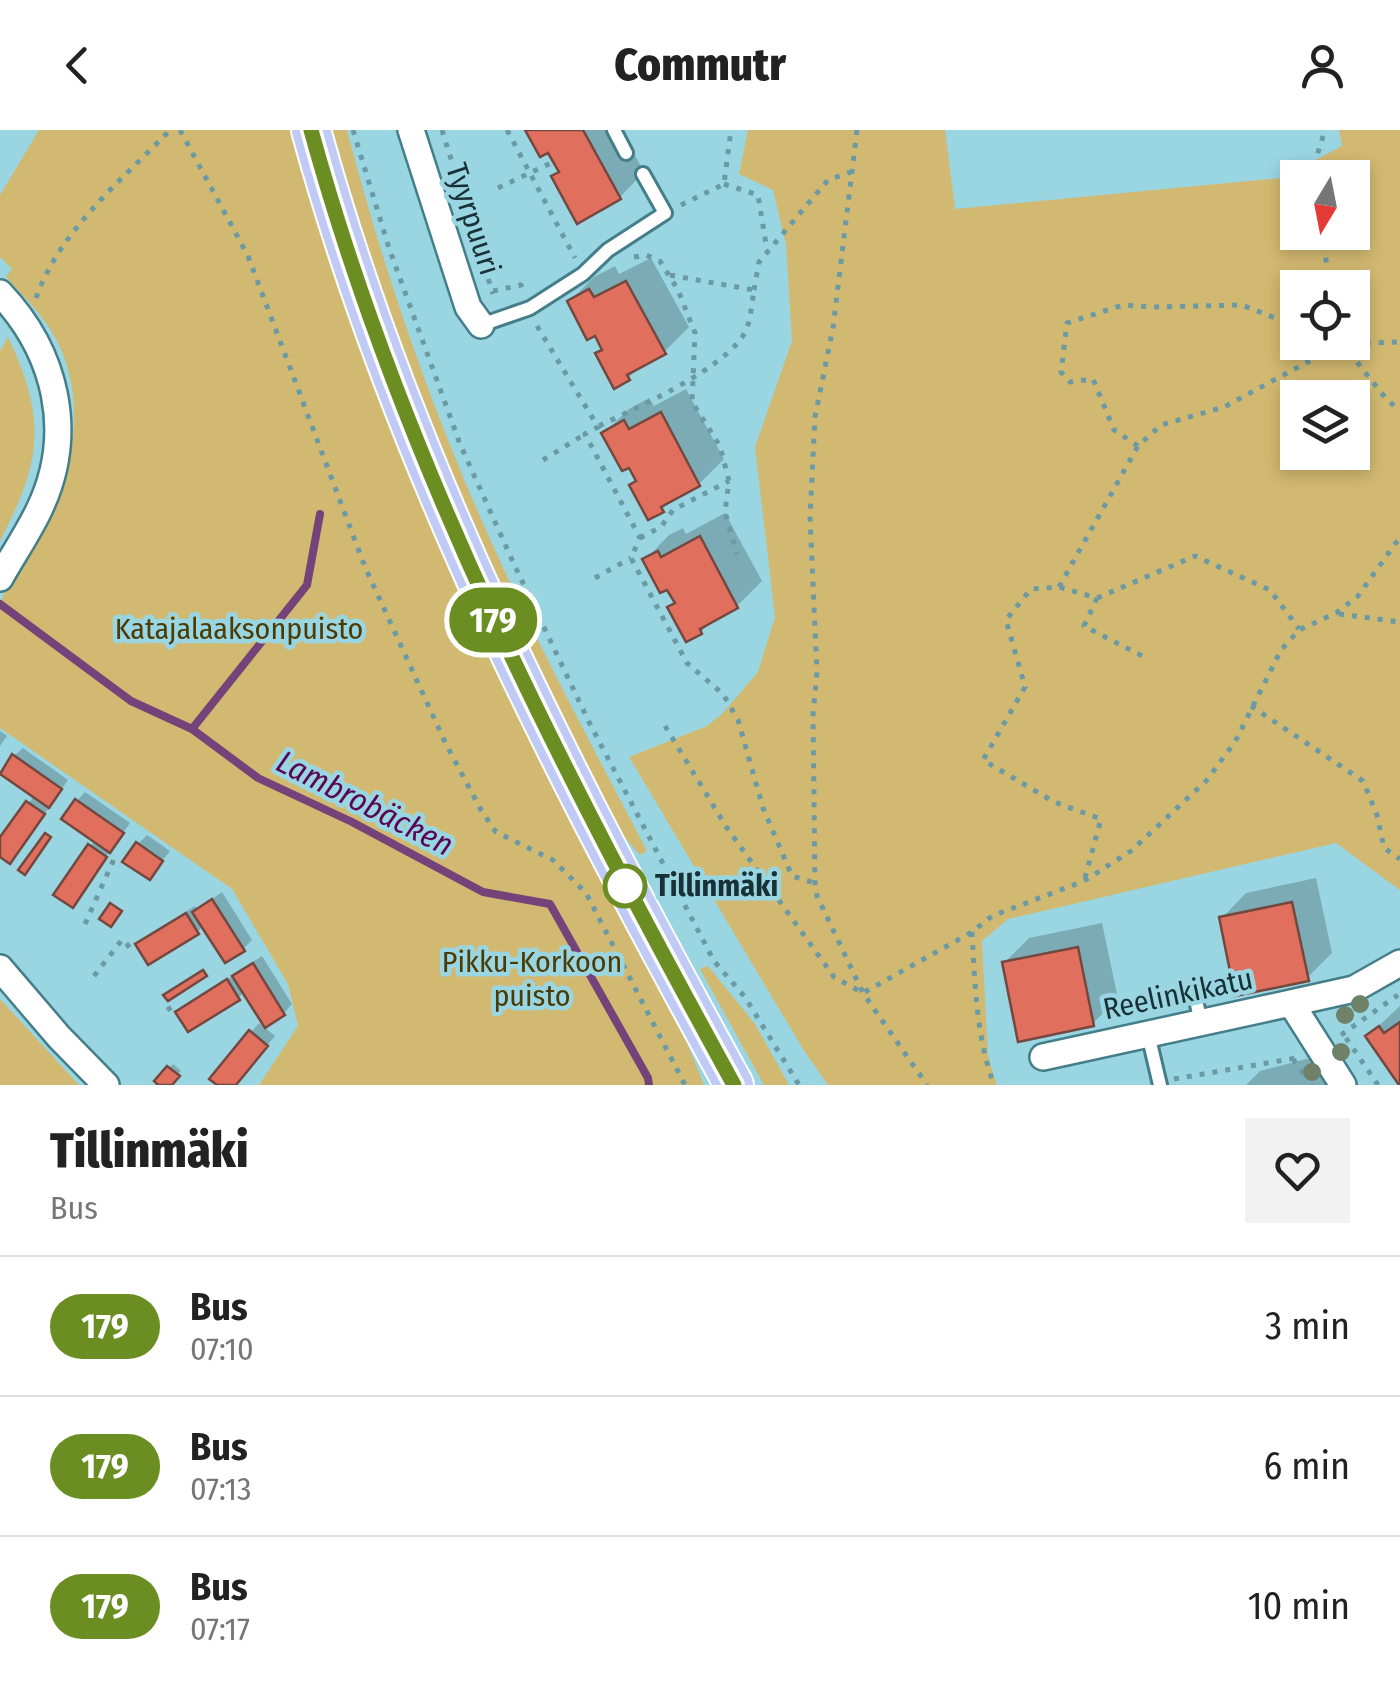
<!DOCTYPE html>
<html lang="en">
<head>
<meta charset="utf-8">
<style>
  :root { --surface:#fff; --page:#f2f2f2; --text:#222; --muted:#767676; --line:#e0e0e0 }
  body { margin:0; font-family:"Fira Sans Condensed",sans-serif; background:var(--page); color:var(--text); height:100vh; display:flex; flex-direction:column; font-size:38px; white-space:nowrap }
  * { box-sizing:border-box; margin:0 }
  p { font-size:32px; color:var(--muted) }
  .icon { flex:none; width:55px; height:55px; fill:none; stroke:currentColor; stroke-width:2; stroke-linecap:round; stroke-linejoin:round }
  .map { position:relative; height:955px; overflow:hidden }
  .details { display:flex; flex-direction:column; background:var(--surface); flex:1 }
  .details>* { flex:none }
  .badge { padding:0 20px; border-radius:32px; font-size:35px; line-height:65px }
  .needle { width:65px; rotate:190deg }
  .controls { position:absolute; left:1280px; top:30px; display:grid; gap:20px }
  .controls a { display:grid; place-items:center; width:90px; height:90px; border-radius:0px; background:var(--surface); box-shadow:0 5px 15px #0003; font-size:50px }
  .map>.badge { position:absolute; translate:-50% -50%; box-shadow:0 0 0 5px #fff }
  .round { display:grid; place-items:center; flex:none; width:105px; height:105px; border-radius:0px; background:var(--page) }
  .headline { display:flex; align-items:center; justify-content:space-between; height:170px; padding:0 50px }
  h1 { font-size:48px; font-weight:800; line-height:75px }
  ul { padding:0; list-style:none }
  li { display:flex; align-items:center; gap:30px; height:140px; padding:0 50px; border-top:2px solid var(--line) }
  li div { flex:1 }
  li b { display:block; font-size:38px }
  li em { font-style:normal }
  li .badge { min-width:110px; font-weight:700; text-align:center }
  header { display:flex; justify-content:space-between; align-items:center; height:130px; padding:0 50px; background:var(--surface); font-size:45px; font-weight:800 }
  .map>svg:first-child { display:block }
  .green { fill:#d2b971; fill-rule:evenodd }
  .shadow { fill:#0003 }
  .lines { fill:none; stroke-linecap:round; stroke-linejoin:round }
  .stream { stroke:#754379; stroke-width:8 }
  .building { fill:#e16f5d; stroke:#74473f; stroke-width:2.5 }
  .service-casing { stroke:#447e89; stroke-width:18 }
  .minor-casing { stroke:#447e89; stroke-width:30 }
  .primary-casing { stroke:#fff; stroke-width:42 }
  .path { stroke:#6b9aa4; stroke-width:5; stroke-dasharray:5 8; stroke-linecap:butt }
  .service { stroke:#fff; stroke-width:12 }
  .minor { stroke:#fff; stroke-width:25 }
  .primary { stroke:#bfcbf4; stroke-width:38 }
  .tree { fill:#6f8169 }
  .line-casing { stroke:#fff; stroke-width:22 }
  .line { stroke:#6b8e23; stroke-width:15 }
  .stop-dot { fill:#fff; stroke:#6b8e23; stroke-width:5 }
  .labels { text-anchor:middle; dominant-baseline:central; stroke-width:9; stroke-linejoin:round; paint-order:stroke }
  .street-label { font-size:30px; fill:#183136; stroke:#9ad6e2 }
  .park-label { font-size:30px; fill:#4b3b06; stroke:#9ad6e2 }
  .stop-label { font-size:30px; font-weight:bold; fill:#183136; stroke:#9ad6e2; text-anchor:start }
  .water-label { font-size:32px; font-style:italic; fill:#590755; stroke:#9ad6e2 }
</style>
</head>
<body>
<header><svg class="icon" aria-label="back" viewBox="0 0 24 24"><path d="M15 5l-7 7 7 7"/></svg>Commutr<svg class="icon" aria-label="person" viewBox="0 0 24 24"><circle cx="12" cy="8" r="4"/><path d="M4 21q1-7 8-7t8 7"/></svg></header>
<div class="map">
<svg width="1400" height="955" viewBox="0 0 1400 955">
  <rect width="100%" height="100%" fill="#9ad6e2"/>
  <path class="green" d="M 39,0 L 295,0 L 340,147 L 404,330 L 457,459 L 679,893 L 704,955 L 259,955 L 298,896 L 288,854 L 232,759 L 0,598 C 0,560 0,513 0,476 C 3,457 31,422 42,403 C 71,353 85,284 64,227 C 53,195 28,171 6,147 L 12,139 L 0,127 L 0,65 Z
    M 328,0 L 347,0 C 383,139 431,278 490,409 C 538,515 593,618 647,721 L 640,725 L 608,688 L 522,518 L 416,274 Z
    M 748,0 L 945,0 L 955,79 L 1281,48 L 1342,16 L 1339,0 L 1400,0 L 1400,760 L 1336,713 L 1008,789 L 982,811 L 988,926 L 997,955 L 828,955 L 803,919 L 629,627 L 707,596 L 722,584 L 758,542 L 775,487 L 755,317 L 792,211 L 786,114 L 773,60 L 739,44 ZM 1298,48 L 1352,48 L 1352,102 L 1298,102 ZM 1298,158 L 1352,158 L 1352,212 L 1298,212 ZM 1298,268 L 1352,268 L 1352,322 L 1298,322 Z
    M 8,207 C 47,290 42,330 0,411 L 0,221 Z
    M 708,836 L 755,894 L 789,955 L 764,955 L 700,839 Z
    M 0,869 L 79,955 L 0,955 Z"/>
  <path class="shadow" d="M 528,0 L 621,0 L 644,42 L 620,67 L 554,47 L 561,40 L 549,19 Z
    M 651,128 L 689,197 L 664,222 L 643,234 L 628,248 L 598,224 L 604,218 L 570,171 L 594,147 L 615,136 L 619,144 Z
    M 686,259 L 724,329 L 699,354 L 649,387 L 638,349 L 604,303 L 629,279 L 649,268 L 654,276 Z
    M 725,383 L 762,451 L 737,476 L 715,488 L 701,502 L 645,430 L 669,405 L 683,398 L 686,404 Z
    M 0,601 L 7,606 L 0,616 Z
    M 23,618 L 68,650 L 18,722 L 0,723 L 0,711 L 35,665 L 14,626 Z
    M 85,662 L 130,693 L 72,775 L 90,716 L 96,710 L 77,671 Z
    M 147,705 L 170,721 L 149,747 L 138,714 Z
    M 1316,748 L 1332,823 L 1307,848 L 1222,788 L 1246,763 Z
    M 222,762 L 252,810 L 243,819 L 204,795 L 197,802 L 138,814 L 147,806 L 195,776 L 197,780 Z
    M 1102,793 L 1118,869 L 1093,893 L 1004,833 L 1029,808 Z
    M 262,826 L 292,874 L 284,883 L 265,894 L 245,861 L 238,868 L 178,882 Z
    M 1400,876 L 1400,953 L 1368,906 Z
    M 259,893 L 275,906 L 234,955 L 221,955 L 251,902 Z
    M 1310,928 L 1329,955 L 1246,955 L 1260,941 Z
    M 173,934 L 181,941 L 169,955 L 162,955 L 157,951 Z"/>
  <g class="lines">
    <path class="stream" d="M 0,474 L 131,571 L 192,599 L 258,648 L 352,692 L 483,762 L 550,774 L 648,948 L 649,955
      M 192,599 L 307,455 L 320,384"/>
  </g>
  <path class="building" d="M 525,0 L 583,0 L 621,69 L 577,94 L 551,46 L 559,42 L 548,23 L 540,27 Z
    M 626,151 L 666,224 L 627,245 L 630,250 L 614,259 L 595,223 L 602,220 L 595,206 L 587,210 L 567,171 L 589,159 L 594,167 Z
    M 661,282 L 700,356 L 661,377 L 664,382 L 648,390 L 629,355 L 636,351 L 629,338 L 622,341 L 601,303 L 624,290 L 629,299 Z
    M 700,406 L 738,478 L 700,499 L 702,504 L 686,512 L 667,477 L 675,473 L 667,460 L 660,463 L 642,429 L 658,421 L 661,427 Z
    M 12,624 L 62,659 L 49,678 L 0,644 Z
    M 75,669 L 124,703 L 110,723 L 61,689 Z
    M 26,671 L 45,684 L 10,734 L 0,727 L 0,707 Z
    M 45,703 L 51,707 L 25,745 L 18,740 Z
    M 136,712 L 163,731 L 150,750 L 122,732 Z
    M 88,714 L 107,727 L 73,778 L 53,765 Z
    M 212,769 L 245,821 L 225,833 L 192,782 Z
    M 1292,772 L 1309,851 L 1235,866 L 1219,787 Z
    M 110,773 L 122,781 L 111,797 L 99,789 Z
    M 186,783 L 199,804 L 148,835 L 135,814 Z
    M 1078,817 L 1094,896 L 1018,912 L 1002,832 Z
    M 253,833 L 285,885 L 265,898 L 232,846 Z
    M 203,840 L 207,846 L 168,871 L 163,865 Z
    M 227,849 L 240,870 L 188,902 L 175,882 Z
    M 1400,892 L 1400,955 L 1399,955 L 1365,906 L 1379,896 L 1384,903 Z
    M 249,900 L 268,916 L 236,955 L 217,955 L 209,949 Z
    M 167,936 L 180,946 L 172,955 L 158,955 L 154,951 Z"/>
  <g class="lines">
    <g class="service-casing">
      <path id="service" d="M 614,0 L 626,23
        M 481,195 L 530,178 L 583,144 L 608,120 L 665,83 L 643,44
        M 1196,870 L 1201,893
        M 1148,904 L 1160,955"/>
    </g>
    <g class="minor-casing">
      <path id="minor" d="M 411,0 L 468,177 L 481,195
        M 0,163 C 56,222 76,303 39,380 C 28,403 13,425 0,448
        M 0,838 L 59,907 L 106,955
        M 1291,873 L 1354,859 L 1400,833
        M 1043,927 L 1291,873 L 1343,955"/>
    </g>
    <g class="primary-casing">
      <path id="primary" d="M 311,0 C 404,339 566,649 734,955"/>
    </g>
    <path class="path" d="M 180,0 L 248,126 L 365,437 L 445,612 L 481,680 L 496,702 L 553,730 L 586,763 L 685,955
      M 353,0 L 389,118 L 460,314 L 513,432 L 588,590 L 714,831 L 745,867 L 799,955
      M 442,0 L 493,164
      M 507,0 L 575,128
      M 857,0 L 833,198 L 815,287 L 810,387 L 817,542 L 813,584 L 815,753 L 817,766 L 863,863 L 927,955
      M 1310,48 L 1325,0
      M 724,54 L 758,65 L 767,120
      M 498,58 L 553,32
      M 681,75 L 724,54 L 731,0
      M 1321,102 L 1331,158
      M 634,127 L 646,125 L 660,131 L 678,160 L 695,203 L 692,272 L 720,316 L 729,351 L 725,382 L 737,424
      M 754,160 L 759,132 L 828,50 L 851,42
      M 493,161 L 521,155 L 524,162
      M 36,168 C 60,100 121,51 170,0
      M 537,196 L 598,297 L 585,304 L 640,408 L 631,428 L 687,533 L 723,564 L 738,590 L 763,678 L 792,746 L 815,753
      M 1341,212 L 1387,270 L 1400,280
      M 599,296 C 635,278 732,237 747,198 C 751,186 752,172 754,160 L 669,145
      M 1138,316 L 1114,300 L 1093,249 L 1070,252 L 1061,242 L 1067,193 L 1123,175 L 1152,177 L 1242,175 L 1298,197
      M 543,330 L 585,304
      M 640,408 L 661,397 L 673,380 L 729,351
      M 595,448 L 631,428
      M 1059,457 L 1138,316 L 1161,295 L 1224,277 L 1341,214 L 1400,212
      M 1097,468 L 1084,496 L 1148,529
      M 1339,484 L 1400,492
      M 1251,576 L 1363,651 L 1377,685 L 1384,718 L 1400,729
      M 665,596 L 727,698 L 834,847 L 863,863 L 972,802 L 992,786 L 1084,751 L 1131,721 L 1206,651 L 1235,612 L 1281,520 L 1299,500 L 1336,483 L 1358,466 L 1400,407
      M 1085,748 L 1101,689 L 1054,672 L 983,630 L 1025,557 L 1006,490 L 1031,459 L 1059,457 L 1097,468 L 1195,426 L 1270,460 L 1299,499
      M 85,794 L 114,729
      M 972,802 C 975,854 976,906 994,955
      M 126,817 L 133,811
      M 94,846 L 121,811
      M 167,880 L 175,875
      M 1341,905 L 1398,865
      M 1346,908 L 1378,955
      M 1293,929 L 1306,948
      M 1174,949 L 1296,928"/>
    <use href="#service" class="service"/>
    <use href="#minor" class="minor"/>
    <use href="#primary" class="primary"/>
  </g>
  <g class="tree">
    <circle cx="1360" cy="874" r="9"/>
    <circle cx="1345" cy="885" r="9"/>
    <circle cx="1341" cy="922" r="9"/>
    <circle cx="1312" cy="942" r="9"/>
  </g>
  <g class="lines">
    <g class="line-casing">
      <path id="line" d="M 311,0 C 404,339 566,648 734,955"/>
    </g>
    <use href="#line" class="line"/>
  </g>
  <circle class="stop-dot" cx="625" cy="756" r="20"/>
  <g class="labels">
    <g class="street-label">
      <text transform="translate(473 89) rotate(72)">Tyyrpuuri</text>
      <text transform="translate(1178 864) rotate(-12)">Reelinkikatu</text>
    </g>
    <g class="park-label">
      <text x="239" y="499">Katajalaaksonpuisto</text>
      <text x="532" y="832">Pikku-Korkoon<tspan x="532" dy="34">puisto</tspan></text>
    </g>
    <g class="stop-label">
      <text x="655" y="756">Tillinmäki</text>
    </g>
    <g class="water-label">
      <text transform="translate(365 673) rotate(27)">Lambrobäcken</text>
    </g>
  </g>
</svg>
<div class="controls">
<a><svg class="needle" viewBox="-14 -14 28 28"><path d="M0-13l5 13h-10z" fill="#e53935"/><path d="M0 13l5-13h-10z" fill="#767676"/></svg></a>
<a><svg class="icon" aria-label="locate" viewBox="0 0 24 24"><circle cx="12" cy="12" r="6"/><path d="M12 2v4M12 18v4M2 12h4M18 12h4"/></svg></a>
<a><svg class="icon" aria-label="layers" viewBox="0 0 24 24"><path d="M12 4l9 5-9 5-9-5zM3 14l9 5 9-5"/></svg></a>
</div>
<b class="badge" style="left:493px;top:490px;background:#6b8e23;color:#fff">179</b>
</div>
<section class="details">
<div class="headline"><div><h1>Tillinmäki</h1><p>Bus</p></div><a class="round"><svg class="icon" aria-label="heart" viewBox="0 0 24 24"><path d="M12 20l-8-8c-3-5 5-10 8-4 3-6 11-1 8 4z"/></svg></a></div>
<ul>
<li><span class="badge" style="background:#6b8e23;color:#fff">179</span><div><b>Bus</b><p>07:10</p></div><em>3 min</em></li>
<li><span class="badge" style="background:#6b8e23;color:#fff">179</span><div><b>Bus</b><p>07:13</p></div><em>6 min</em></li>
<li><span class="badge" style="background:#6b8e23;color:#fff">179</span><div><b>Bus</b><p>07:17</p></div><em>10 min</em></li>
</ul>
</section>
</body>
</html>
